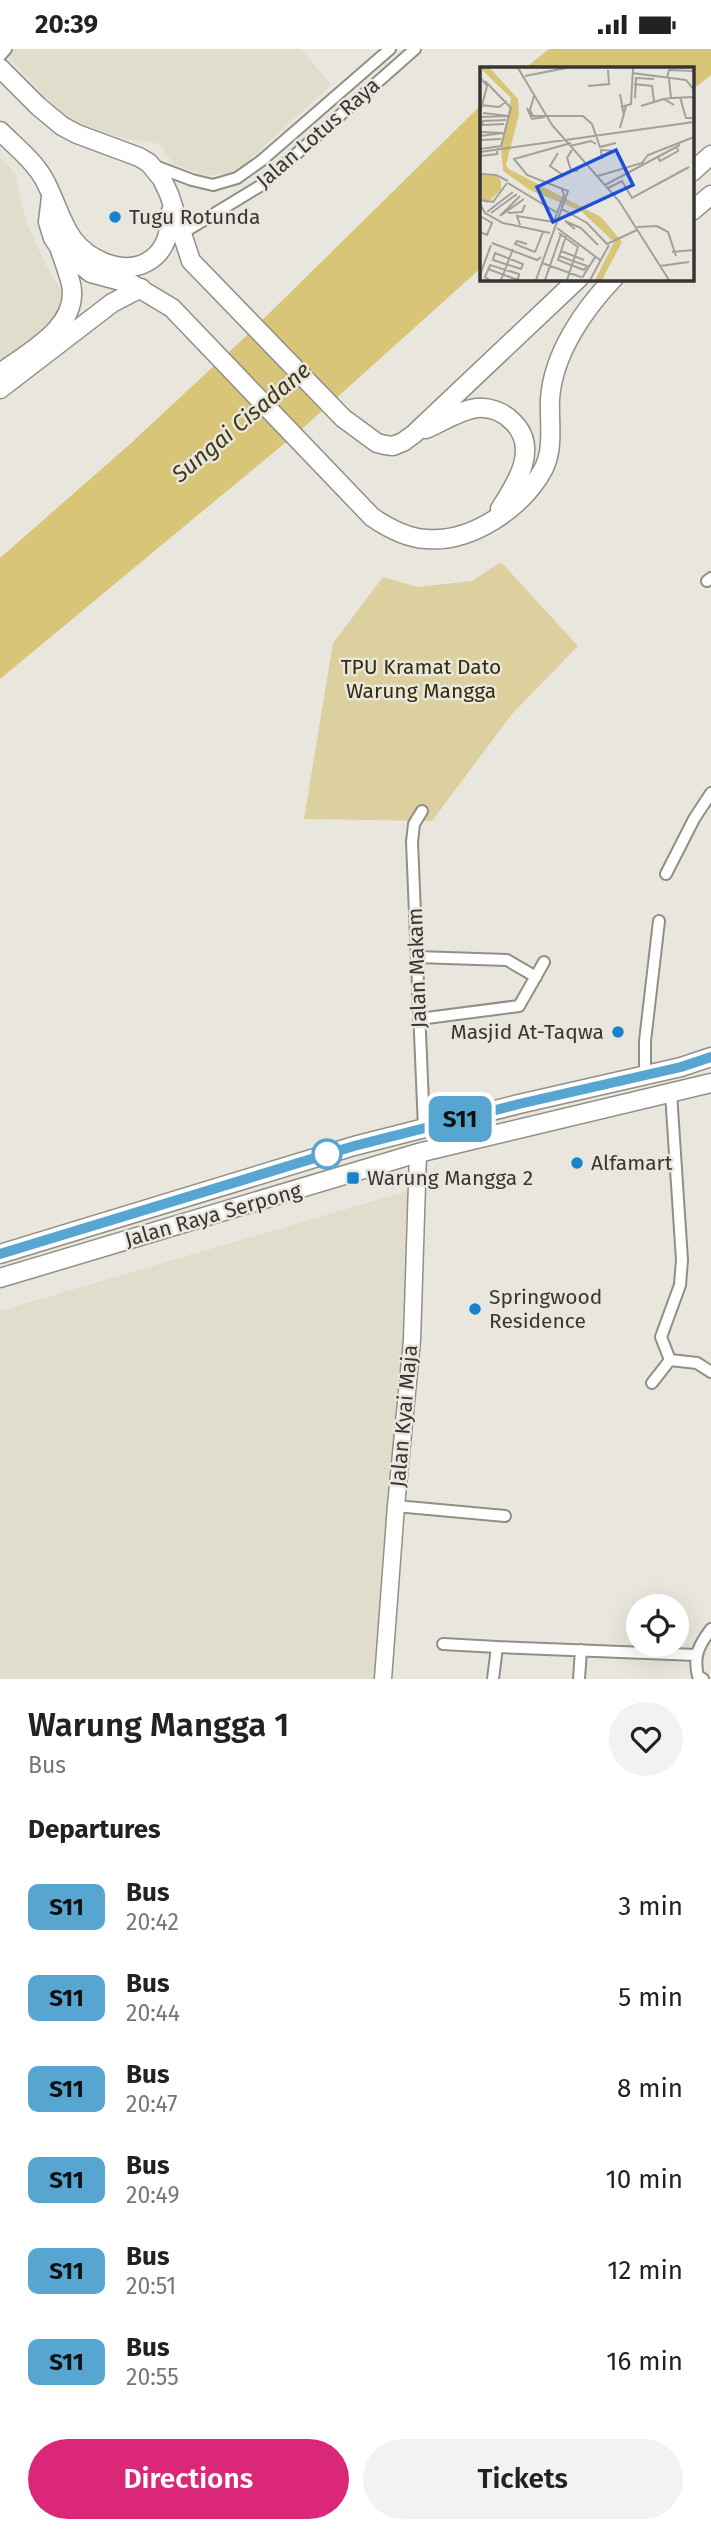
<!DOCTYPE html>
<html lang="en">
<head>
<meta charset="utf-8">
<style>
  :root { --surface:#fff; --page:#f2f2f2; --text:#222; --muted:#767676; --accent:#db2777 }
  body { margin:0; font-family:"Fira Sans",sans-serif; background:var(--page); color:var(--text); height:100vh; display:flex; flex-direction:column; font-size:26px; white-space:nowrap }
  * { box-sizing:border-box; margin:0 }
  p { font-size:23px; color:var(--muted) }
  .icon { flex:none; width:38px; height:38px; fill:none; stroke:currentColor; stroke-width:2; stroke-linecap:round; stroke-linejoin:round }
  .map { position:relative; height:1630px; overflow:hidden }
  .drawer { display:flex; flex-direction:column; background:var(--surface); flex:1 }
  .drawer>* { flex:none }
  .badge { padding:0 14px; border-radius:10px; font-size:24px; line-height:46px }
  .fabs { position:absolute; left:626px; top:1545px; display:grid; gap:14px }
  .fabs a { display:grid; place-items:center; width:63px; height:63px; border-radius:50%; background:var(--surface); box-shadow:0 7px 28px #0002; font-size:35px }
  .map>.badge { position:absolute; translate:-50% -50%; box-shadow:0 0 0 4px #fff }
  h2 { padding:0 28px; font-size:26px; line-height:63px }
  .round { display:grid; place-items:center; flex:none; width:74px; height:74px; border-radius:37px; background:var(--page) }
  .headline { display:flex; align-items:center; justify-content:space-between; height:119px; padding:0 28px }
  h1 { font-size:33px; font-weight:600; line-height:52px }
  .action { display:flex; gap:14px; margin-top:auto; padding:14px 28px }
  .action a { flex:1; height:80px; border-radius:42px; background:var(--accent); color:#fff; font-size:28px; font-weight:600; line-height:80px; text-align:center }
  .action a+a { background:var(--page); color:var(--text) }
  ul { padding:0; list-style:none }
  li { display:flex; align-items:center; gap:21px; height:91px; padding:0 28px }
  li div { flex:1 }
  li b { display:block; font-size:26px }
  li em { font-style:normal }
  li .badge { min-width:77px; font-weight:700; text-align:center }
  .status { display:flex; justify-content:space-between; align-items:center; height:49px; padding:0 35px; background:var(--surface); direction:ltr }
  .status svg { height:19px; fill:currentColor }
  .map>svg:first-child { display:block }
  .built { fill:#e1ddcc }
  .green { fill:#dcd09f }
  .water { fill:#d9c578 }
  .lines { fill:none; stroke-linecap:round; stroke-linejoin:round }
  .street-casing { stroke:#918f86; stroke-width:14 }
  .secondary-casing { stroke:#918f86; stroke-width:19 }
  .primary-casing { stroke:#918f86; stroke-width:21 }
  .street { stroke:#fff; stroke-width:10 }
  .secondary { stroke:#fff; stroke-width:16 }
  .primary { stroke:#fff; stroke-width:18 }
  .line-casing { stroke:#fff; stroke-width:16 }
  .line { stroke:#57a6d2; stroke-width:10 }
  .poi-dot { fill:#1683cd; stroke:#e9e7dd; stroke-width:2.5 }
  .stop-dot { fill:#fff; stroke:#57a6d2; stroke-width:3.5 }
  .labels { text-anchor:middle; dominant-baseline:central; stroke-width:5; stroke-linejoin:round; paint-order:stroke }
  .street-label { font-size:21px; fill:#373633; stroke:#e9e7dd }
  .poi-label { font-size:21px; fill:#373633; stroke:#e9e7dd; text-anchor:start }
  .park-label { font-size:21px; fill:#352c09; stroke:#e9e7dd }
  .water-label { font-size:23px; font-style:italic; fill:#413917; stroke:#e9e7dd }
  .inset-road { fill:none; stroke:#a2a099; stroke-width:2 }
  .view { fill:#1d4ed8; fill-opacity:0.15; stroke:#1d4ed8; stroke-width:3.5 }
  .inset-edge { fill:none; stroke:#373633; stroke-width:3.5 }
</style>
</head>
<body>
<div class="status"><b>20:39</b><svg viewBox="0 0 49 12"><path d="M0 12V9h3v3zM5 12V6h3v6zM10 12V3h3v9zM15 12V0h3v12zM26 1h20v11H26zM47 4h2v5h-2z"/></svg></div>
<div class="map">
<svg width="711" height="1630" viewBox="0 0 711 1630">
  <rect width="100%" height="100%" fill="#e9e7dd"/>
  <path class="built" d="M 0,0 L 301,0 L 331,36 L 236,123 L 207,127 L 173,115 L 160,95 L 117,88 L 66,69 Z
    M 0,108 L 15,124 L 27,175 L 46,216 L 68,253 L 61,274 L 0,319 Z
    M 414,1140 L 377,1630 L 0,1630 L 0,1262 Z"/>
  <path class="green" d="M 501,513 L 578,597 L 512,665 L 432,772 L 304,770 L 333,594 L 383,528 L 418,538 L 472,532 Z"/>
  <path class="water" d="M 549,0 L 711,0 L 711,26 L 692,41 L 692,19 L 525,19 Z
    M 482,55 L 482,218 L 303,379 L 0,630 L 0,509 L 130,395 L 243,290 Z"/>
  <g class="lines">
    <g class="street-casing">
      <path id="street" d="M 0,7 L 6,0
        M 155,117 L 192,131 L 213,136 L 237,129 L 261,112 L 390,0
        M 181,185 L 260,137 L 415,0
        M 707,532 L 711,529
        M 422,762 L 414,775 L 412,793 L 424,1079
        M 666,825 L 694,770 L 711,744
        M 417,908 L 507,911 L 536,928
        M 419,970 L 519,957 L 544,913
        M 645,1026 L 645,992 L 659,872
        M 670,1311 L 661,1288 L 680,1236 L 682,1211 L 671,1044
        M 670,1311 L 697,1314 L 711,1323
        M 652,1334 L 670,1311
        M 396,1457 L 505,1467
        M 443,1595 L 497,1598
        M 493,1630 L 497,1598 L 696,1606
        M 579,1630 L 581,1601
        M 703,1630 L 698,1627 C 693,1607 699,1596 711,1580"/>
    </g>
    <g class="secondary-casing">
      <path id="secondary" d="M 383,1630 L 396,1457 L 412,1291 L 418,1104"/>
    </g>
    <g class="primary-casing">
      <path id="primary" d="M 0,19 L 38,57 L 62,77 L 77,85 L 139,108 L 149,114 L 162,130 L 169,145 L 191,212 L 343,369 L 377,394 L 385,396 L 393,397 L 403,393 L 414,385 L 579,229
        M 0,82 C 15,97 33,111 44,130 C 63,165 63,197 105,214 C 119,219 133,221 147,213 C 167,202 170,182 171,162
        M 692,123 L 711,106
        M 51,148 L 48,173 L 53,189 L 59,198 L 91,224 L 132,235 L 172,259 L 372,468 C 388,479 406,489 426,490 C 471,494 523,459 544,419 C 554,399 549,372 550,350 C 553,305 584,260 614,229
        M 692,162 L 711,146
        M 0,324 C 29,303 80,277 71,235 C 68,223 63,210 59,198
        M 0,340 L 112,254 L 141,239
        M 426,380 C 442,373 460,361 477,359 C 490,358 503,363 512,372 C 540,398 517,434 500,460
        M 0,1205 L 354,1097 L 519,1055 L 681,1018 L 711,1008
        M 0,1229 L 418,1104 L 711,1034"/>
    </g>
    <use href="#street" class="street"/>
    <use href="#secondary" class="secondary"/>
    <use href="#primary" class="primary"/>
  </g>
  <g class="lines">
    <g class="line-casing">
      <path id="line" d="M 0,1205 L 354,1097 L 519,1055 L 681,1018 L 711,1008"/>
    </g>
    <use href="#line" class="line"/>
  </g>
  <g class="poi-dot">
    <circle cx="115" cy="168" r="7"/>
    <circle cx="618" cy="983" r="7"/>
    <circle cx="577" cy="1114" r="7"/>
    <rect x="346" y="1122" width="14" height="14" rx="3.5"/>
    <circle cx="475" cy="1260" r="7"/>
  </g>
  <circle class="stop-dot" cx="327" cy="1105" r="14"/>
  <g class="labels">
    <g class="street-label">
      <text transform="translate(318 84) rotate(-41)">Jalan Lotus Raya</text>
      <text transform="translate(417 919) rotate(-92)">Jalan Makam</text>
      <text transform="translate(213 1166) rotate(-16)">Jalan Raya Serpong</text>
      <text transform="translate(404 1367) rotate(-85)">Jalan Kyai Maja</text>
    </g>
    <g class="poi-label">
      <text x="129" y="168">Tugu Rotunda</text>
      <text x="604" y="983" text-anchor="end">Masjid At-Taqwa</text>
      <text x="591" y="1114">Alfamart</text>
      <text x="367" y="1129">Warung Mangga 2</text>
      <text x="489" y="1248">Springwood<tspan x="489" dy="24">Residence</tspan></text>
    </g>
    <g class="park-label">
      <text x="421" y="618">TPU Kramat Dato<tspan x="421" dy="24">Warung Mangga</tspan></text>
    </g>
    <g class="water-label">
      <text transform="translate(241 373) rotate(-40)">Sungai Cisadane</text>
    </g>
  </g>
  <g transform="translate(480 18)">
    <rect width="214" height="214" fill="#e9e7dd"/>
    <path d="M 0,1 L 10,1 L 38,32 L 39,47 L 26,98 L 29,102 L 121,150 L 142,175 L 122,213 L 115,213 L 134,175 L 101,144 L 50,123 L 23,104 L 21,81 L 31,31 ZM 0,108 L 17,109 L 21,114 L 21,123 L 7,136 L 0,132 Z" fill="#d9c578"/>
    <path class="inset-road" d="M 38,1 L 72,58 L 139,134 L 189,213M 152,6 L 206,13 L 214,23M 45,9 L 86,1M 0,10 L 7,19 L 0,46M 187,11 L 189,3 L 214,4M 189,12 L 191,31 L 184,32 L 194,38M 154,17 L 172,19 L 174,34M 108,19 L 129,17 L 128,3M 140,27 L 144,49M 54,29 L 50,43 L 53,49 L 103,49 L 112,57 L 120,80 L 136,76M 200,30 L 206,51 L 214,51M 155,31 L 156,11 L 174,12M 192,31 L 214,30M 0,38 L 19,40 L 27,34M 161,39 L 184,32M 141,40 L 151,37 L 153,1M 47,41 L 52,52 L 65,50M 0,50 L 28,49 L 3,46M 2,58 L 3,54 L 26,53M 2,58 L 24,57M 140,61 L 146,39M 0,65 L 23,66 L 0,69M 0,73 L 21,72M 90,79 L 111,74 L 116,77M 0,82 L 21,79 L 31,41 L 5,14M 92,83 L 87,91 L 91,103 L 98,104M 0,85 L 214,55M 78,86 L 70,99 L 83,108M 0,89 L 17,87 L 18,81M 178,90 L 180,94 L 198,84 L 197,79M 122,92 L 121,83 L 136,84M 0,107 L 16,108 L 28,114M 118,109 L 162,96 L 168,88 L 214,70M 28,116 L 76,145M 125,118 L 200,78M 128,121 L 142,114 L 152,131 L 209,100M 0,133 L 13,135 L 27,116M 0,137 L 5,146 L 23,156 L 70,166M 82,142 L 107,156 L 127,177 L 157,163M 7,145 L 33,125M 11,146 L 37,127M 28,146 L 42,145 L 45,138M 0,149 L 12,156 L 7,168 L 0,165M 20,149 L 44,132M 20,149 L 40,129M 74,154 L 84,128 L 81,120M 40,158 L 37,149 L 74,155M 157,160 L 177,159 L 188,165 L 196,189M 77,161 L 120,193M 95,162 L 85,154 L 101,161 L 118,178M 79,166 L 98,180 L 87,213M 12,176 L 57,193 L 61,190M 47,177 L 37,174 L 35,177 L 55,185M 81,184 L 104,193M 55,185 L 63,165M 192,185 L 214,183M 15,186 L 43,197 L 41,202 L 13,193 ZM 79,189 L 107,199 L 104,203 L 78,193 L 86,169M 62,196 L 101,210M 180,199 L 209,195M 8,202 L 38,213M 0,208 L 11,178M 102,211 L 115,190M 10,213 L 5,210 L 10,198 L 39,207 L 38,213M 21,213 L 33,182M 56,213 L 88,124 L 47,108 L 34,92 L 91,76M 65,213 L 81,167M 110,213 L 129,178"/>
    <path class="view" d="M 136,83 L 153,118 L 73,155 L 57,120 Z"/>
    <rect width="214" height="214" class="inset-edge"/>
  </g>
</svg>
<div class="fabs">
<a><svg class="icon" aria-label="locate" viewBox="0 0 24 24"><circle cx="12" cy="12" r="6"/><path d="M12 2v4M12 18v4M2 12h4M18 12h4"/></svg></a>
</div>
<b class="badge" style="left:460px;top:1070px;background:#57a6d2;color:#111">S11</b>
</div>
<section class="drawer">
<div class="headline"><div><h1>Warung Mangga 1</h1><p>Bus</p></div><a class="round"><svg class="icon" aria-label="heart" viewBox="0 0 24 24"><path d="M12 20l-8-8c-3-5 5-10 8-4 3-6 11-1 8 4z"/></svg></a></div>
<h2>Departures</h2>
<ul>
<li><span class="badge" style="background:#57a6d2;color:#111">S11</span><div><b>Bus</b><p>20:42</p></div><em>3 min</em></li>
<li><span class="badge" style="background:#57a6d2;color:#111">S11</span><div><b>Bus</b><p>20:44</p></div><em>5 min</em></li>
<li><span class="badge" style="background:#57a6d2;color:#111">S11</span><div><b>Bus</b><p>20:47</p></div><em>8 min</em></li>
<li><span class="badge" style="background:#57a6d2;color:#111">S11</span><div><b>Bus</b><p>20:49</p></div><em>10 min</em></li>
<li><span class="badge" style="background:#57a6d2;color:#111">S11</span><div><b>Bus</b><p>20:51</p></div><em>12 min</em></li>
<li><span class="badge" style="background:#57a6d2;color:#111">S11</span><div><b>Bus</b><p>20:55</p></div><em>16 min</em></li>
</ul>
<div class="action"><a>Directions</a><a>Tickets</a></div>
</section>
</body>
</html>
